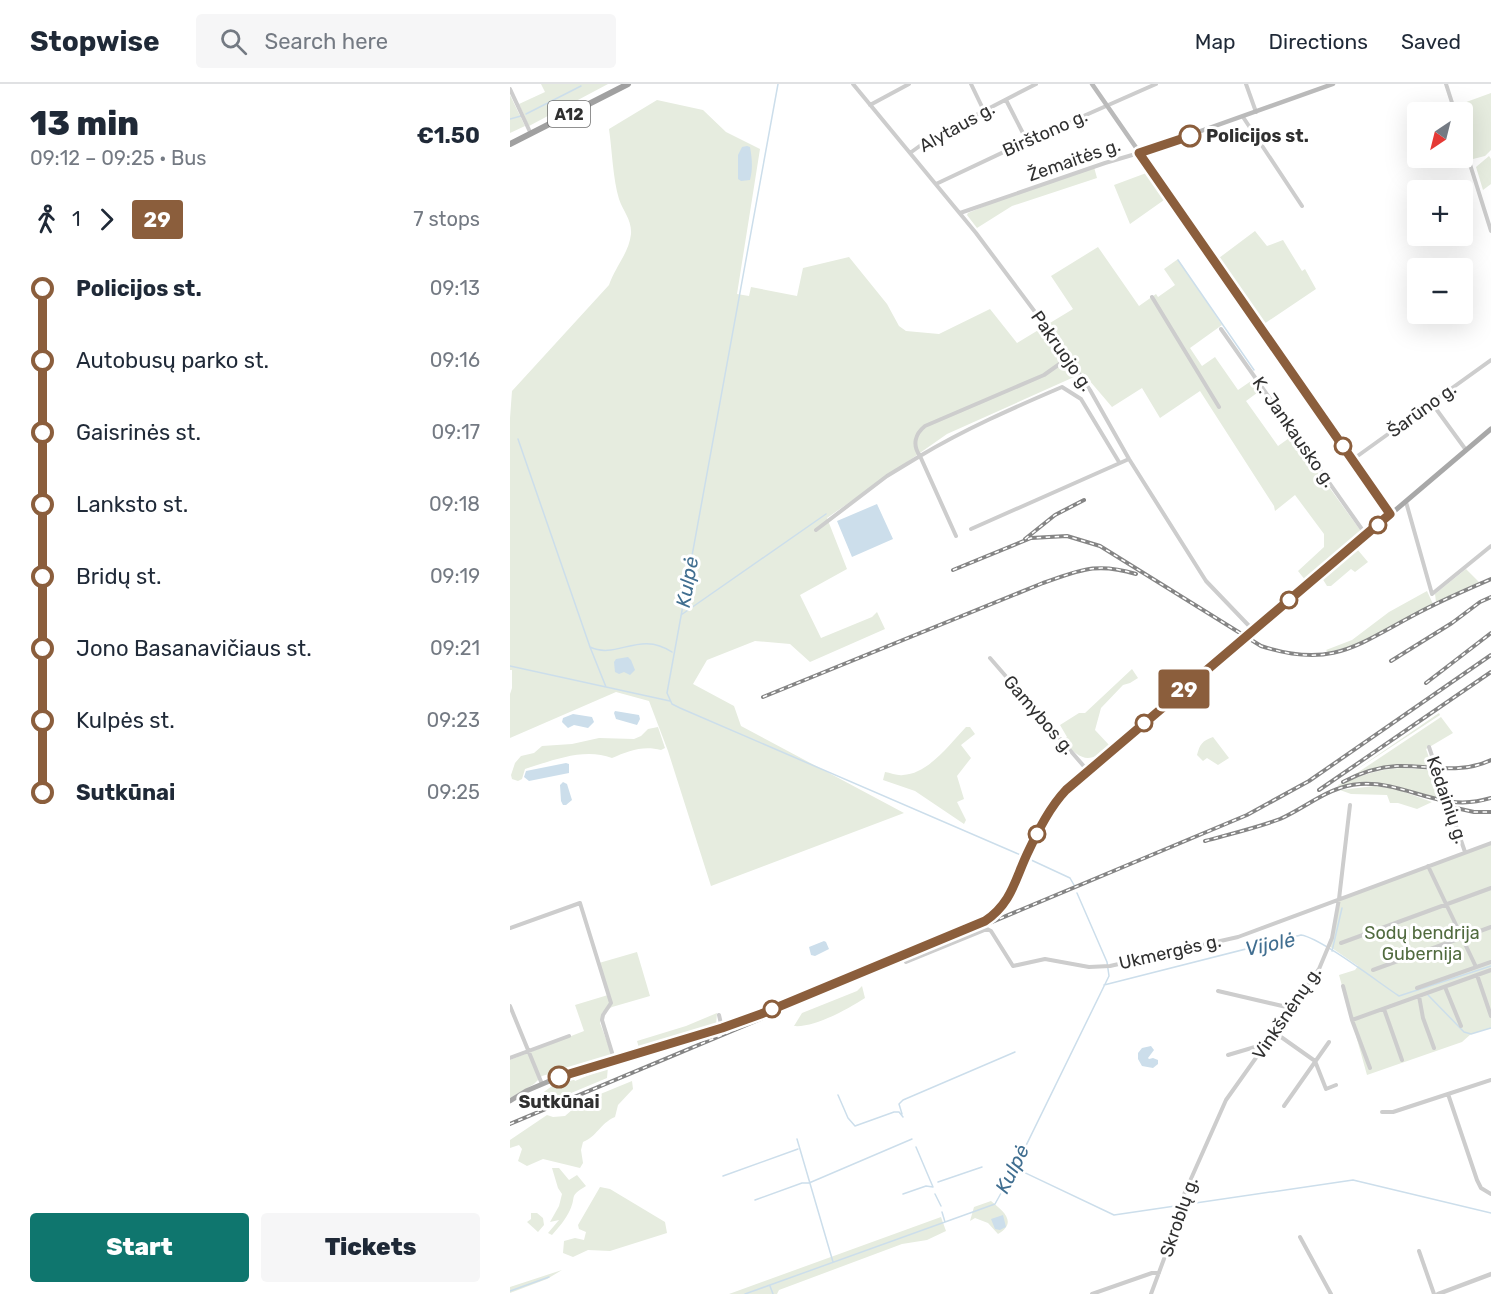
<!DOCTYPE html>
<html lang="en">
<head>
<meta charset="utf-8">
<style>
  :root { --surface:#fff; --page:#f6f6f7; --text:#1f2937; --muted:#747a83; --line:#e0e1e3; --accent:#0f766e }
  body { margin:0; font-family:Rubik,sans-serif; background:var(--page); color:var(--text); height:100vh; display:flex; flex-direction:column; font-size:22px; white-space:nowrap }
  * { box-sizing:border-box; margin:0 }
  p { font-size:20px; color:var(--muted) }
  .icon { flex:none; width:33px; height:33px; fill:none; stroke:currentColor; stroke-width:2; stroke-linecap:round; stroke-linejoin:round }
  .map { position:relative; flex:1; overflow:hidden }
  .drawer { display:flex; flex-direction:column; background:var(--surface); width:510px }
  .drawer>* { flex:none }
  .badge { padding:0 12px; border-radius:4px; font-size:21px; line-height:39px }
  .needle { width:39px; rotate:215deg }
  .tools { position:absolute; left:897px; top:18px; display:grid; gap:12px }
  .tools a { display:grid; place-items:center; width:66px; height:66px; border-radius:6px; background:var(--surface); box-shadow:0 6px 24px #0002; font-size:30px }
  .map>.badge { position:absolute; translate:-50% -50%; box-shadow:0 0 0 3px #fff }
  .legs { display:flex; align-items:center; gap:9px; height:66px; padding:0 30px; font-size:20px }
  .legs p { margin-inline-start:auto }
  .headline { display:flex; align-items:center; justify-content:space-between; height:102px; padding:0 30px }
  h1 { font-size:33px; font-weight:800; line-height:45px }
  .button { display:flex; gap:12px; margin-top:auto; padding:12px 30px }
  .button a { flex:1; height:69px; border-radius:6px; background:var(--accent); color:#fff; font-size:24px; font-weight:800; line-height:69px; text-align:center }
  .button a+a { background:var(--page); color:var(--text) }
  ul { padding:0 30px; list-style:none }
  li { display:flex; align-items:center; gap:21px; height:72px; font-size:22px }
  li i { display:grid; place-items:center; width:9px; height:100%; margin:0 8px; background:currentColor }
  li i::after { content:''; width:15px; height:15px; margin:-8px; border:4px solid; border-radius:50%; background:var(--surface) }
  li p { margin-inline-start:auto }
  li:first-child i { background:linear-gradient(#0000 50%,currentColor 0) }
  li:last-child i { background:linear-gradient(currentColor 50%,#0000 0) }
  header { display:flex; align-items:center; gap:36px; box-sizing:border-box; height:84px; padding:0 30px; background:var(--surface); border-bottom:2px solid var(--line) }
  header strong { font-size:28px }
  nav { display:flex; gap:33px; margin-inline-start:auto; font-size:21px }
  .search { width:420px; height:54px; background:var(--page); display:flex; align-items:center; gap:15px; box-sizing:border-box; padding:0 21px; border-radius:6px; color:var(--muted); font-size:22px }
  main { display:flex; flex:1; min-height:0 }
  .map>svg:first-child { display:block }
  .green { fill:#e6ecdf }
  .water { fill:#ccdeeb }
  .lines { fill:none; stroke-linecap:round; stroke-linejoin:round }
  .stream { stroke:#ccdeeb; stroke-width:1.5 }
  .minor { stroke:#cdcdcd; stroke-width:4 }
  .tertiary { stroke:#cdcdcd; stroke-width:4.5 }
  .secondary { stroke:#bababa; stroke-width:4.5 }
  .primary { stroke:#a8a8a8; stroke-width:5 }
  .trunk { stroke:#a0a0a0; stroke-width:6 }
  .rail-casing { stroke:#858585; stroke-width:4 }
  .rail { stroke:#fff; stroke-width:1.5; stroke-dasharray:4.5; stroke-linecap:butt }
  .line-1-casing { stroke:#fff; stroke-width:14 }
  .line-1 { stroke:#8b5e3c; stroke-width:9 }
  .stop-1-dot { fill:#fff; stroke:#8b5e3c; stroke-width:3 }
  .labels { text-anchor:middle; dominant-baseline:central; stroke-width:6; stroke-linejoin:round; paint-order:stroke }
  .shield { fill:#fff; stroke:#6e6e6e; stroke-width:1.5 }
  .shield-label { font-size:16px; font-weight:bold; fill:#303030 }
  .street-label { font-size:18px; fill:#303030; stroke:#fff }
  .stop-label { font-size:18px; font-weight:bold; fill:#303030; stroke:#fff; text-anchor:start }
  .park-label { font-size:18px; fill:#516b3f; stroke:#fff }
  .water-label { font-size:20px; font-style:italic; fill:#406e90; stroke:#fff }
</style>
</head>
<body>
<header>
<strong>Stopwise</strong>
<div class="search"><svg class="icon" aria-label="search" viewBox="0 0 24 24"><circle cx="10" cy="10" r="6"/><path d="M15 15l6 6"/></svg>Search here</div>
<nav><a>Map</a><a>Directions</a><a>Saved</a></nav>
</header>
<main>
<section class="drawer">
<div class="headline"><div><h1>13 min</h1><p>09:12 – 09:25 · Bus</p></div><b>€1.50</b></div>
<div class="legs"><svg class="icon" aria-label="walk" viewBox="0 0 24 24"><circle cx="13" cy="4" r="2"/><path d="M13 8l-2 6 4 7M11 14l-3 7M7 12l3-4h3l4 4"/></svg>1<svg class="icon" aria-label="forward" viewBox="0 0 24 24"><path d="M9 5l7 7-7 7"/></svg><b class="badge" style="background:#8b5e3c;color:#fff">29</b><p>7 stops</p></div>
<ul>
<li><i style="color:#8b5e3c"></i><b>Policijos st.</b><p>09:13</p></li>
<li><i style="color:#8b5e3c"></i><span>Autobusų parko st.</span><p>09:16</p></li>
<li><i style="color:#8b5e3c"></i><span>Gaisrinės st.</span><p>09:17</p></li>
<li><i style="color:#8b5e3c"></i><span>Lanksto st.</span><p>09:18</p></li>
<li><i style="color:#8b5e3c"></i><span>Bridų st.</span><p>09:19</p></li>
<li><i style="color:#8b5e3c"></i><span>Jono Basanavičiaus st.</span><p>09:21</p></li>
<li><i style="color:#8b5e3c"></i><span>Kulpės st.</span><p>09:23</p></li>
<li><i style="color:#8b5e3c"></i><b>Sutkūnai</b><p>09:25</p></li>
</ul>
<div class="button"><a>Start</a><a>Tickets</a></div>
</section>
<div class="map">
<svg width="981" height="1210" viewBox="0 0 981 1210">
  <rect width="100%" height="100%" fill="#fff"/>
  <path class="green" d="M 31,0 L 98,0 L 19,42 L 9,20 L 35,8 Z
    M 981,9 L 981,66 L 975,72 L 963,75 L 953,37 L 952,28 L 950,28 L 948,21 Z
    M 0,11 L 15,42 L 0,49 Z
    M 147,16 L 193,26 L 216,48 L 250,65 L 227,210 L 239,212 L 241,203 L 287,212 L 293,184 L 339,173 L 377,220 L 389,242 L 396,247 L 429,250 L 480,225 L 507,259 L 563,225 L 541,192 L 588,163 L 629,222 L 646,210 L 648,213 L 665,201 L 654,185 L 668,175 L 712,241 L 680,264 L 692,282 L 705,273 L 728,306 L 744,295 L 751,306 L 736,317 L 768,362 L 782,352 L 853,450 L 796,497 L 788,487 L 814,463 L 814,450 L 785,411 L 765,427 L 764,422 L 690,307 L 650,334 L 632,304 L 602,323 L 573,289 L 437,350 L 317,434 L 337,485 L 290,511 L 311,554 L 362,533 L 367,528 L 375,545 L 300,578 L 280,560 L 245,557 L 197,576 L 183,600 L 224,622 L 231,642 L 394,729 L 201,802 L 158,667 L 139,617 L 106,608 L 0,654 L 0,610 L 2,604 L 2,586 L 0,586 L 0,334 L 2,307 L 99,201 C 105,183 119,169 121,150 C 122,136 113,127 109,115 C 103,96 102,65 99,45 Z
    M 979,72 L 981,75 L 981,100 L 973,106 L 966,83 Z
    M 584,83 L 587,94 L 502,122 L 467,144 L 457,131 L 458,129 L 497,113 Z
    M 639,88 L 649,102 L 648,104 L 654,116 L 620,140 L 604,101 Z
    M 745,147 L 757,162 L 773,156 L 792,187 L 795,185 L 806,205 L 754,240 L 709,174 Z
    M 847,465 L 858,478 L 845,488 L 841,485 L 821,502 L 817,502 L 812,494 Z
    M 956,485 L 969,498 L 926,518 L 925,510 Z
    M 917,507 L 923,520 L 843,562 L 818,568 L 816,566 L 842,556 L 879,528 Z
    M 622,585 L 628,594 L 620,599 L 613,601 L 591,624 L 585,646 L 600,662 C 578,681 572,676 552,657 L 557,653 L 550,641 L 569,629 L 575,629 Z
    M 929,629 L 930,631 L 840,690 Z
    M 931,633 L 943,649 L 916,665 L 922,682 C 894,679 871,680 844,691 Z
    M 148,643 L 155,664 L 151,666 C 133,661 118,667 102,674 C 74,663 41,677 15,685 L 12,695 L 8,697 L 2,695 L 1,691 L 5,679 L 11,672 L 24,669 L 32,662 L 62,660 L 89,654 L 124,655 L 131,652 L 138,645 Z
    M 456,643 L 460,643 L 465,650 L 451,661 L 461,674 L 447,692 L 454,715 L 447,718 L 456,736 L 454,740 L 405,707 L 373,696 L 375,688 C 381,689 388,692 393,691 C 418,690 440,660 456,643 Z
    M 703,653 L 719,674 L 708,681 L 697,674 L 693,677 L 687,671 C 690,660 692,657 703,653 Z
    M 891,684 L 924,686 L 934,713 L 928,715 C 894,704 865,692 829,703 L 828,701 C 849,692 869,685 891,684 Z
    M 865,702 L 886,705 L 922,718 L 907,725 L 888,719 L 880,719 L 877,711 L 841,710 L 830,706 Z
    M 981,759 L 981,944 L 961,950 L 952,958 L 857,991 L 829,891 L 845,886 L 848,882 L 819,862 L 829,815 Z
    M 127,868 L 140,912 L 102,923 L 92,929 L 90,939 L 102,971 L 32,992 L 24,1000 L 0,1014 L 0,976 L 74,947 L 65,921 L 98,911 L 89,879 Z
    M 352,902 L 355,914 C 338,925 304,944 284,942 L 292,929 L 347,907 Z
    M 207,929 L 206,942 L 129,964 L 127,957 L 176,942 Z
    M 98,983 L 97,994 L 42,1017 L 18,1023 L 16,1021 C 33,1010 42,999 62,992 L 65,997 Z
    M 122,997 L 123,1005 L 108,1021 L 105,1033 C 89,1040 88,1052 73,1058 L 71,1066 L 73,1079 L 70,1084 L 33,1075 L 17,1082 L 8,1077 L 12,1065 L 9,1061 L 0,1064 L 0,1056 L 37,1031 L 43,1033 L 55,1032 L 71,1018 Z
    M 42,1084 L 49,1084 L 59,1096 L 67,1091 L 76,1102 C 58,1113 67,1111 60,1126 C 56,1135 49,1143 42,1151 L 38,1149 L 49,1136 L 40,1138 L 49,1122 L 52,1110 L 48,1104 Z
    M 90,1103 L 100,1105 L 155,1138 L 157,1149 L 100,1167 L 78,1166 L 63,1173 L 53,1169 L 54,1157 L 65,1154 L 74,1156 L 76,1148 L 69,1145 L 68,1141 Z
    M 481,1117 C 493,1127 508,1138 488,1150 L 478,1139 L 465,1134 L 460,1137 L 464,1123 Z
    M 21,1129 L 27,1129 L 33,1134 L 34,1141 L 28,1148 L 17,1138 L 21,1135 Z
    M 431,1133 L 436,1147 L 417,1156 L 392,1160 L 269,1206 L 267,1210 L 219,1210 Z
    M 52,1186 L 37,1195 L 0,1209 L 0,1203 Z"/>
  <path class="water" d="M 237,62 L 240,63 C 242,74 243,85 240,96 L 231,97 L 228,95 L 228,71 L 232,63 Z
    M 367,420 L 383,455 L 342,473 L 327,437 Z
    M 118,573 L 121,576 L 125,586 L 120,591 L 114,588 L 109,590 L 105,588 L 104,578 L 106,575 Z
    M 105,627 L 129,631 L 130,635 L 127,641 L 106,635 L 104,629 Z
    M 63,630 L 82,633 L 84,638 L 78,644 L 64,641 L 58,644 L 52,638 L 53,634 Z
    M 56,679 L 59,680 L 59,689 L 19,697 L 14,693 L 16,687 Z
    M 53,698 L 57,700 L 62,716 L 56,721 L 53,721 L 51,717 L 50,701 Z
    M 314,857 L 316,858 L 319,865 L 305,872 L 301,871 L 299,863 Z
    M 641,962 L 644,966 L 638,974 L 639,975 L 643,974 L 648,976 L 648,980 L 643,984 L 632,982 L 628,975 L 628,969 L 632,964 Z
    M 493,1131 L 496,1143 L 490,1146 L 485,1145 L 481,1135 Z"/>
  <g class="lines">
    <path class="stream" d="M 268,0 L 157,609 L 162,620 L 170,624 L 513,772
      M 16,30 L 71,2
      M 0,35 L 11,32
      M 668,176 L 744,286
      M 8,355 L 80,563 L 96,603
      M 171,531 L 316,430
      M 80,563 C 107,576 129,546 162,568
      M 0,582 L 160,617
      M 519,775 L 560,794 L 564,801
      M 822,867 L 832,824
      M 594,901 L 791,851 C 811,854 869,899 889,912 L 981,882
      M 918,911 L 954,948 L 961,950 L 981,944
      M 328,1011 L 338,1034 L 345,1042 L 384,1028 L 389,1028 L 393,1033
      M 392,1030 L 389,1020 L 393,1016 L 505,968
      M 287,1055 L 323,1178
      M 505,1084 L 604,1131 L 843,1096 L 981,1129
      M 213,1092 L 288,1065
      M 428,1098 L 472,1083
      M 393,1110 L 416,1102 L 423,1103 L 406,1063
      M 425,1110 L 431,1122
      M 245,1116 L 292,1099 L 299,1099 L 402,1055
      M 432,1128 L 435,1138
      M 260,1202 L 263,1210
      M 0,1207 L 39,1193
      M 235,1210 L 485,1120 L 505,1084 L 599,892 L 597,878 L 567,809"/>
    <path class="minor" d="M 343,0 L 466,149 L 549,260 L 580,306 L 619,375 L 696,497 L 743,546
      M 461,0 L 474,27
      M 736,0 L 746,28
      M 936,0 L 945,28
      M 0,5 L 21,50
      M 496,16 L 517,57
      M 360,21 L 399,0
      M 733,33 L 792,122
      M 952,55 L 981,147
      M 400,69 L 418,56 L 526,0
      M 426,100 L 517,57 L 646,0
      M 450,129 L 595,79 L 629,69
      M 642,213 L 709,323
      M 711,245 L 856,451
      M 921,318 L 956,366
      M 842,376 L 981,276
      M 896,418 L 922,510 L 981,462
      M 461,445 L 619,375
      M 306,446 L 377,392 L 410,372 C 402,361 405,350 415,342 L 534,291 L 558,274
      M 446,452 L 410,372 C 455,345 503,324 552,303 L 571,315 L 609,378
      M 480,574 L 578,687
      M 919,663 L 955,768
      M 918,782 L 966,883
      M 0,844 L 70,819 L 101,919 L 93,931 L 92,936 L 104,975
      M 831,859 L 981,804
      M 396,878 L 477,845 L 481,847 L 503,882 L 535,875 L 579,883 L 600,882 L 728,853 L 981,759
      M 863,886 L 981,843
      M 967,891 L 981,932
      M 833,902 L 842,936 L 860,984
      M 935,903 L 951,942
      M 907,904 L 981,878
      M 708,907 L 781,924
      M 909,912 L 913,934 L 924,964
      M 0,922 L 32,1000
      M 874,925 L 892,976
      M 209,931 L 212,944
      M 842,936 L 981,886
      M 764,948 L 805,977 L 816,1005 L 826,1001
      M 718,971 L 755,960
      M 0,974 L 59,952
      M 981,996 L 938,1010 L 967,1096 L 971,1104 L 981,1110
      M 774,1022 L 819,958
      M 872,1028 L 883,1028 L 938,1010
      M 790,1153 L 821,1210
      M 909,1167 L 924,1210
      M 582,1210 L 642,1189 L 649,1189
      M 641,1210 L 671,1129 L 672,1115 L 716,1016 L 809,885 L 822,854 L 829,815 L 840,721"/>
    <path class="tertiary" d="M 928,1210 L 981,1190"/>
    <path class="secondary" d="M 582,0 L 880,430
      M 629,69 L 823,0"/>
    <path class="primary" d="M 0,1017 L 16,1007 L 49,993 L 212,944 L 251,930 L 475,837 C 503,819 505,794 519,766 C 529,745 540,724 556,706 L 981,345"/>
    <path class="trunk" d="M 0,60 L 118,0"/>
    <g class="rail-casing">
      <path id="rail" d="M 515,455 L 545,431 L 574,416
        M 443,486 L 521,454 L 557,452 L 590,462 L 751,562 C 822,585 847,561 906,530 C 930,517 956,506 981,495
        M 881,577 L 942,539 L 970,518 L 981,513
        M 916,599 L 981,549
        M 253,613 L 533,499 C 571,486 586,478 626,490
        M 833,698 C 850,689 868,683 887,682 C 920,681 949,691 981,676
        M 809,706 L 981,588
        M 946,724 L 964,728 L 981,728
        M 695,757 C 720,750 746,744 770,735 C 797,723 819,702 850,700 C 898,697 930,730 981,714
        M 0,1040 L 737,731 L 799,697 L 981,571"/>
    </g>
    <use href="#rail" class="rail"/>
  </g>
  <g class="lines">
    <g class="line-1-casing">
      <path id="line-1" d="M 49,993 L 212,944 L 251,930 L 475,837 C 503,818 505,794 519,766 C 529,745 540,723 556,706 L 880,430 L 629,69 L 680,52"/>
    </g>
    <use href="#line-1" class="line-1"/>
  </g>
  <g class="stop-1-dot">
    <circle cx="680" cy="52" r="10"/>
    <circle cx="833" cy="362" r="8"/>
    <circle cx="868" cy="441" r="8"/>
    <circle cx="779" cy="516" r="8"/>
    <circle cx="634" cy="639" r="8"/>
    <circle cx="527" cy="750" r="8"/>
    <circle cx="262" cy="925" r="8"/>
    <circle cx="49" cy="993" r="10"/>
  </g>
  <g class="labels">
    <rect class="shield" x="38" y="17" width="42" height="26" rx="4.5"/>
    <g class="shield-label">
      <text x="59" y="30">A12</text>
    </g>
    <g class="street-label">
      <text transform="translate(447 43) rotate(-29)">Alytaus g.</text>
      <text transform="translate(535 49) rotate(-24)">Birštono g.</text>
      <text transform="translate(564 76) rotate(-19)">Žemaitės g.</text>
      <text transform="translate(552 267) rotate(55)">Pakruojo g.</text>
      <text transform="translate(912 326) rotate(-36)">Šarūno g.</text>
      <text transform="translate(784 348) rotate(55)">K. Jankausko g.</text>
      <text transform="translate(529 631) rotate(49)">Gamybos g.</text>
      <text transform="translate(937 716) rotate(71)">Kėdainių g.</text>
      <text transform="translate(660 868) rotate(-13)">Ukmergės g.</text>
      <text transform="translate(777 929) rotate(-56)">Vinkšnėnų g.</text>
      <text transform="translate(669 1133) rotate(-71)">Skroblų g.</text>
    </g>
    <g class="stop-label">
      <text x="696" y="52">Policijos st.</text>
      <text x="49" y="1018" text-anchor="middle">Sutkūnai</text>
    </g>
    <g class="park-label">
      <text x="912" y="849">Sodų bendrija<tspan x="912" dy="21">Gubernija</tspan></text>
    </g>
    <g class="water-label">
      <text transform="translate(177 498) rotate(-80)">Kulpė</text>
      <text transform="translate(760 860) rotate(-12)">Vijolė</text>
      <text transform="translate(502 1085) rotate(-64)">Kulpė</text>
    </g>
  </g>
</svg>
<div class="tools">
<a><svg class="needle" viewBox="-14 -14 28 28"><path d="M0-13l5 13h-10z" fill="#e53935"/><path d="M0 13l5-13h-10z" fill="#747a83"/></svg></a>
<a>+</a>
<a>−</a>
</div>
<b class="badge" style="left:674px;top:605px;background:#8b5e3c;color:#fff">29</b>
</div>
</main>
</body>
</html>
